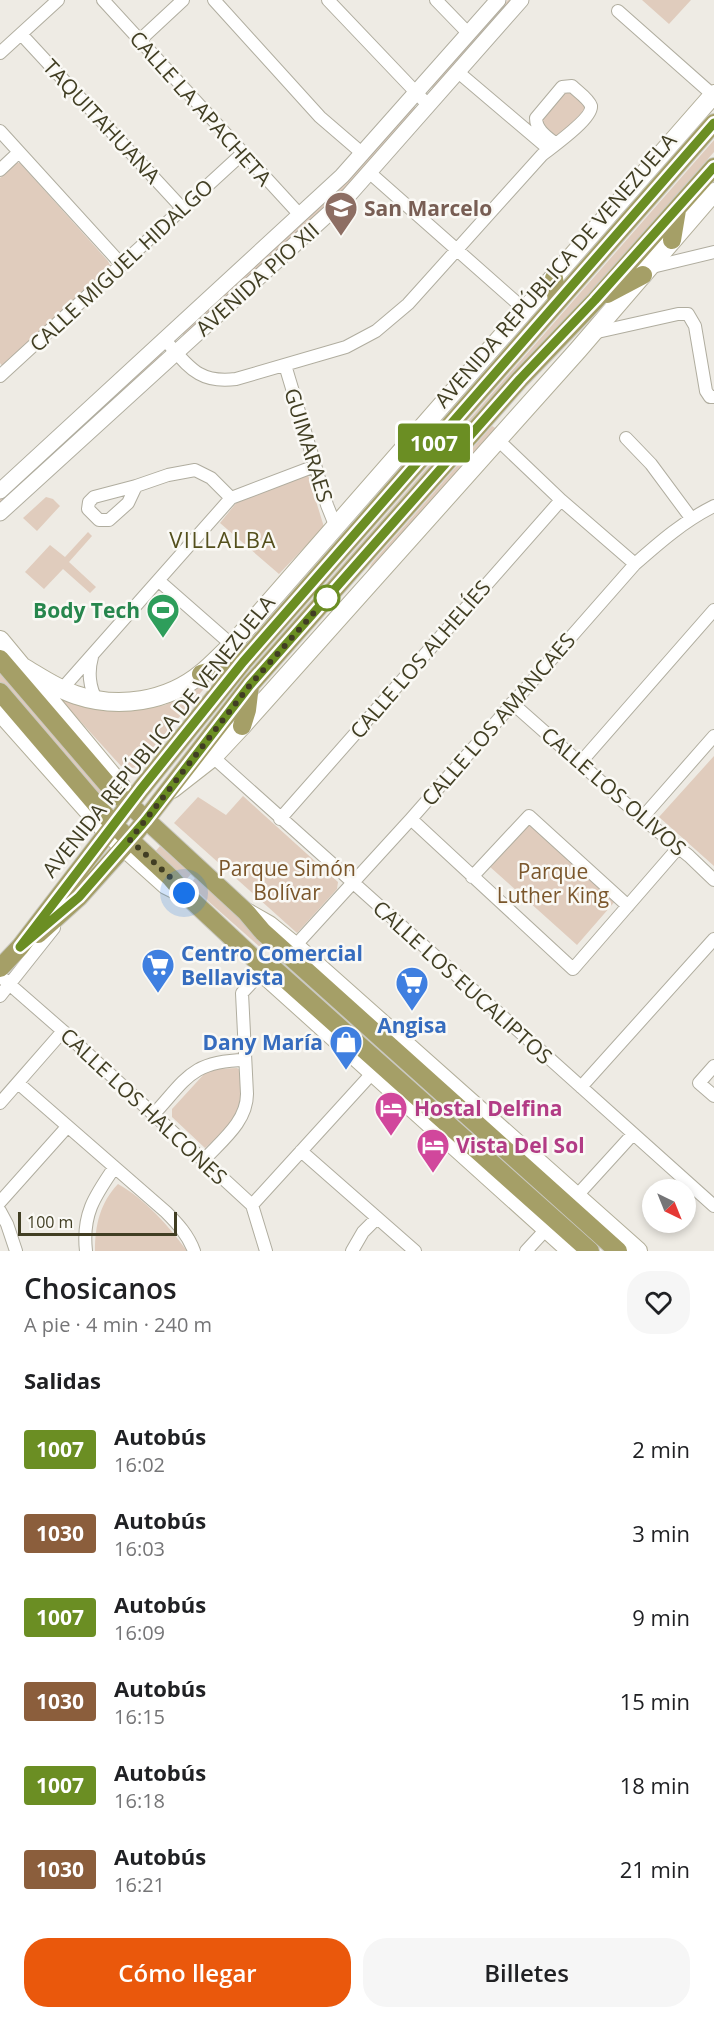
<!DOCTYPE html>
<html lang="es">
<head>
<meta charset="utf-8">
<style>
  :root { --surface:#fff; --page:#f6f6f6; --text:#202124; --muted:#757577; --accent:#ea580c }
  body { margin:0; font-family:"Open Sans",sans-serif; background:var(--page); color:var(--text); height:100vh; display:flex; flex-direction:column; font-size:22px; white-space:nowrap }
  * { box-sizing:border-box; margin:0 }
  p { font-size:20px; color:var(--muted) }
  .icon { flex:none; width:33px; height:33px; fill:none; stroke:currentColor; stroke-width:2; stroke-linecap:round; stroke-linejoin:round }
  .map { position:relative; height:1251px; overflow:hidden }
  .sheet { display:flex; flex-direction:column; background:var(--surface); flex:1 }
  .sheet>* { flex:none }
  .badge { padding:0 12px; border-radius:4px; font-size:21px; line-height:39px }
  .needle { width:39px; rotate:137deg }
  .fabs { position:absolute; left:642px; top:1179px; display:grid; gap:12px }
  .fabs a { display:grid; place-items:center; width:54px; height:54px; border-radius:50%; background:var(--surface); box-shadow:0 3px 9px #0003; font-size:30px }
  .scale { position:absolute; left:18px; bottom:15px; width:159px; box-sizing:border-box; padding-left:6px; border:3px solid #413e23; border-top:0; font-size:16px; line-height:21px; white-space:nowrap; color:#413e23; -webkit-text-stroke:4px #faf9f5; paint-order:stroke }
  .you { position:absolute; width:30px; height:30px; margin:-15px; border:4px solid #fff; border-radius:50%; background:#1a73e8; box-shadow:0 0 0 9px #1a73e833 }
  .map>.badge { position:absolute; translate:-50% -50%; box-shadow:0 0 0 3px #fff }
  h2 { padding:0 24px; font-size:22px; line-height:54px }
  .round { display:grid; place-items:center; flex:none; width:63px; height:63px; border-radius:24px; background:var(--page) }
  .headline { display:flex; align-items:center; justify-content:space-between; height:102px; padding:0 24px }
  h1 { font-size:28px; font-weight:600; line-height:45px }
  .primary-button { display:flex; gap:12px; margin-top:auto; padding:12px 24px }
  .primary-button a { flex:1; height:69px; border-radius:24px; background:var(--accent); color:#fff; font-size:24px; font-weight:600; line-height:69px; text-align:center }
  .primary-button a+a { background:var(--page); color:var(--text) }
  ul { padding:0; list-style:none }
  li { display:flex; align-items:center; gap:18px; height:84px; padding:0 24px }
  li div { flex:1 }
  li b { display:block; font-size:22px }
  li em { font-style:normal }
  li .badge { min-width:66px; font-weight:700; text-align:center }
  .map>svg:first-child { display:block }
  .green { fill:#e0ccbd }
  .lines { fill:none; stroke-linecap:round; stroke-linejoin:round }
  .minor-casing { stroke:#b0ad9f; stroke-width:14 }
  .tertiary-casing { stroke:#b0ad9f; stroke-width:17 }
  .secondary-casing { stroke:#b2ae99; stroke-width:20 }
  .primary-casing { stroke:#cac9c1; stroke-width:20 }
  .minor { stroke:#fff; stroke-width:12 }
  .tertiary { stroke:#fff; stroke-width:15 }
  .secondary { stroke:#fff; stroke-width:18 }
  .primary { stroke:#a59f67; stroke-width:18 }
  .line-casing { stroke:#fff; stroke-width:14 }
  .line { stroke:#6b8e23; stroke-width:9 }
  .walk { stroke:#413e23; stroke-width:6; stroke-dasharray:0 10.8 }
  .stop-dot { fill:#fff; stroke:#6b8e23; stroke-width:3 }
  .labels { text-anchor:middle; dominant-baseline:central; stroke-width:5; stroke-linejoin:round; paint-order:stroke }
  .street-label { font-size:21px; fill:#413e23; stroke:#faf9f5 }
  .education-label { font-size:21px; font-weight:bold; fill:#785e54; stroke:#faf9f5; text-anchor:start }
  .leisure-label { font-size:21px; font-weight:bold; fill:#27864d; stroke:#faf9f5; text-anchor:end }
  .park-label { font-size:21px; fill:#7a562b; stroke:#faf9f5 }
  .shop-label { font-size:21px; font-weight:bold; fill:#366cbe; stroke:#faf9f5; text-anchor:start }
  .hotel-label { font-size:21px; font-weight:bold; fill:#b23c85; stroke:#faf9f5; text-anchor:start }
  .neighbourhood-label { font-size:22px; letter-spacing:1.5px; fill:#54501d; stroke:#faf9f5 }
</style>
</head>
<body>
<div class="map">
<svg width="714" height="1251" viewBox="0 0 714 1251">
  <rect width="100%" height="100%" fill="#eeebe4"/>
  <path class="green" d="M 508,0 L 518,0 L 437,90 L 431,87 Z
    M 642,0 L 691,0 L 669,24 Z
    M 564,81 L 592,106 L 556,148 L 528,123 Z
    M 414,106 L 417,109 L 368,168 L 187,337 L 179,332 Z
    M 714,140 L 714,152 L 249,681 L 237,685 Z
    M 16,163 L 20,163 L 108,261 L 111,267 L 3,367 L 0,363 L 0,178 Z
    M 160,351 L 165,357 L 0,511 L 0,499 Z
    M 492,426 L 497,429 L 364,577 L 372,563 Z
    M 308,475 L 324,527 L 279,574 L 220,523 L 241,497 Z
    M 46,497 L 53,499 L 60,506 L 37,531 L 23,518 Z
    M 88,532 L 92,536 L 69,562 L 96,587 L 90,593 L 63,569 L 44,589 L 25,572 L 50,545 L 65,557 Z
    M 0,667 L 108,791 L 99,799 L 0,684 Z
    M 209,683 L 136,767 L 129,769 L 121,766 L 50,688 L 138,710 L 165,705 Z
    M 714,756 L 714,866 L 659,817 Z
    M 243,796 L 338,882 L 337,889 L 297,933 L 174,823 L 198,797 L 226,815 Z
    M 529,821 L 617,899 L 577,945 L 489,866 Z
    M 160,846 L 191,874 L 185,881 L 154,853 Z
    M 195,878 L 268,939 L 260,947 L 190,885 Z
    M 237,1068 L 242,1071 L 245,1094 L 234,1122 L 205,1148 L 172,1117 L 172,1109 L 205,1073 L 216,1069 Z
    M 118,1184 C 145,1199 169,1226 187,1251 L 95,1251 C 95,1225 100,1203 118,1184 Z"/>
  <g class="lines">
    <g class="minor-casing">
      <path id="minor" d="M 103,0 L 300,215
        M 214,0 L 320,117 L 363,154
        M 328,0 L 428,105
        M 436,0 L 468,33
        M 618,11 L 713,95
        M 21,34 L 182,208
        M 140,40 L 183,0
        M 0,53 L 58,0
        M 458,72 L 544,145
        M 0,131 L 122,265
        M 0,170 L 19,152
        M 370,173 L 525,310
        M 648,268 L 714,252
        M 593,333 L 678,314 L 688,314 L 695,326 L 706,391 L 710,397 L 714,397
        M 164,339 C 188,365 197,384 236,379 L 346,347 L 376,331 L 408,304 L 542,155 C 552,147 593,118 591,106 C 589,99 577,91 572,86 L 562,87 L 536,118 C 536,130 547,137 556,144
        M 285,365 L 327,505 L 335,525
        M 0,376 L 243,153
        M 626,438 L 651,464 L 691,518
        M 498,440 L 561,500 L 635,564
        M 136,486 L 128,503 L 109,520 L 99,520 L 88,509 L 89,502 L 94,497 L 136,486 L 168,475 L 195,470 L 211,478 L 231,498
        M 159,581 L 232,645
        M 92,657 C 88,671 89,688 97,700
        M 62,689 L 231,498 L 315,466
        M 512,703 L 642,818 L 689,856 L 714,880
        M 213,757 L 714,1206
        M 580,763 L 714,610
        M 642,818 L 714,736
        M 280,819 L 561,500
        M 411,819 L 573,969 L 678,848
        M 472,877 L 529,816 L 628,906
        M 295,946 L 411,819 L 635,564 C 660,542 684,521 714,506
        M 0,976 L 63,1031 L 252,1205 L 266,1251
        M 0,996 L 54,928
        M 714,1066 L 699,1083 L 714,1096
        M 18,1083 L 166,1212 C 178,1224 188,1235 194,1251
        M 581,1087 L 714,939
        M 0,1103 L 63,1031
        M 154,1114 C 187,1078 192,1061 245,1060
        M 301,1151 L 415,1251
        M 204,1160 C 221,1141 247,1122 247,1094 L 242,993 L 255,979 L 261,965
        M 572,1201 L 633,1134
        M 0,1202 L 67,1127
        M 252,1205 L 376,1069
        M 0,1211 L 7,1224 L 16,1251
        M 86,1251 C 82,1215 94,1197 114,1168
        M 352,1251 L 363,1232 L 377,1218
        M 526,1251 L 550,1225"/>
    </g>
    <g class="tertiary-casing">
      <path id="tertiary" d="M 0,491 L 342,176 L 498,0
        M 0,513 L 349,195 L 521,0"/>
    </g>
    <g class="secondary-casing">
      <path id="secondary" d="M 0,640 L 121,786 L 127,799
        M 23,667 C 40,677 57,689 76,695 C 118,709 167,702 202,673 C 212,665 222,654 232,645 L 714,94
        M 0,712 L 107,832 L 166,885 L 178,891
        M 172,789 L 213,757 L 242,726 L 578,350 L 714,192
        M 248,913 L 269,925 L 295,946 L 638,1251
        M 261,965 L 267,977 L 571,1251"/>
    </g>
    <g class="primary-casing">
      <path id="primary" d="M 672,240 L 677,210
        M 554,278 L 557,302
        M 607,294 L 643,275
        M 0,659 L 114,792 L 129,804 L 246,912 L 263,932 L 618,1251
        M 201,674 L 243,662
        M 0,692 L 113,824 L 171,878 L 184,893 L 261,965 L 274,969 L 590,1251
        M 242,726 L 247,710 L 250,685
        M 38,934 L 79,897 L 130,840 L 250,685 L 520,379 L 595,301 L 714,167
        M 0,968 L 20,947 L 141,789 L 243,662 L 714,123"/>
    </g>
    <use href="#minor" class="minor"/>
    <use href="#tertiary" class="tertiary"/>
    <use href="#secondary" class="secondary"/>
    <use href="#primary" class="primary"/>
  </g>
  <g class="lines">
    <g class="line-casing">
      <path id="line" d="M 714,123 L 243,662 L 141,789 L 20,947 L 79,897 L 146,820 L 250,685 L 520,379 L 595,300 L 714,167"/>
    </g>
    <use href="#line" class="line"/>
    <path class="walk" d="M 184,893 L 171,878 L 130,840 L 250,685 L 327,598"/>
  </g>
  <defs>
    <g id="school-pin" transform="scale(1.725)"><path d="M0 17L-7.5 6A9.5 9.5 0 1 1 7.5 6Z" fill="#8d6e63" stroke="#faf9f5"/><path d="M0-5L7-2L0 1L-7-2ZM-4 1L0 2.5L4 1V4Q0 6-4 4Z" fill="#fff"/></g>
    <g id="stadium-pin" transform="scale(1.725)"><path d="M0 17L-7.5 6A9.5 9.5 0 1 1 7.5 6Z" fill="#2e9e5b" stroke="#faf9f5"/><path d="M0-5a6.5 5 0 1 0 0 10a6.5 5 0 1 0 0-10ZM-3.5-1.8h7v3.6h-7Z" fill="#fff"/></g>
    <g id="supermarket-pin" transform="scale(1.725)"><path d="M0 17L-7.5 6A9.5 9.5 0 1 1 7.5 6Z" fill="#3f7fe0" stroke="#faf9f5"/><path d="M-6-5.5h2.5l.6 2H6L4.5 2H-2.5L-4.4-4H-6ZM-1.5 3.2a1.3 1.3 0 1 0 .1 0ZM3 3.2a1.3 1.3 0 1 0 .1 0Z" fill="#fff"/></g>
    <g id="shop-pin" transform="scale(1.725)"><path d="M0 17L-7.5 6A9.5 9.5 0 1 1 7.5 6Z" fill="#3f7fe0" stroke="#faf9f5"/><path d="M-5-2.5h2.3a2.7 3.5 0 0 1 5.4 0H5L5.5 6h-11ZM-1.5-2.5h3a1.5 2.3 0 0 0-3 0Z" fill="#fff"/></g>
    <g id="hotel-pin" transform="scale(1.725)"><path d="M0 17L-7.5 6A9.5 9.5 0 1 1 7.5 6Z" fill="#d1479c" stroke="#faf9f5"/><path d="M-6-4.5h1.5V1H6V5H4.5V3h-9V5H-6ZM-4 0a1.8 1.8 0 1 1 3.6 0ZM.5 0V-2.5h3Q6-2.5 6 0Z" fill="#fff"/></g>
  </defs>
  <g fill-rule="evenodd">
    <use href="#school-pin" x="341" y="208"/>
    <use href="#stadium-pin" x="163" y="610"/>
    <use href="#supermarket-pin" x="158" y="965"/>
    <use href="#supermarket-pin" x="412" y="983"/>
    <use href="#shop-pin" x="346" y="1042"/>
    <use href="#hotel-pin" x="391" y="1108"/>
    <use href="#hotel-pin" x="433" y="1145"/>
  </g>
  <circle class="stop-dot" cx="327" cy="598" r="12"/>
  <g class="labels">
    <g class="street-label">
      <text transform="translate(201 108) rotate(48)">CALLE LA APACHETA</text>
      <text transform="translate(102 121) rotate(47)">TAQUITAHUANA</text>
      <text transform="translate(121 265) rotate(-43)">CALLE MIGUEL HIDALGO</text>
      <text transform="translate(555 270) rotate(-49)">AVENIDA REPÚBLICA DE VENEZUELA</text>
      <text transform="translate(257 279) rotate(-42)">AVENIDA PIO XII</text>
      <text transform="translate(309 445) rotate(73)">GUIMARAES</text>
      <text transform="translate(420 659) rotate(-49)">CALLE LOS ALHELÍES</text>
      <text transform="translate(498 719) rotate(-49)">CALLE LOS AMANCAES</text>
      <text transform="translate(158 736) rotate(-51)">AVENIDA REPÚBLICA DE VENEZUELA</text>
      <text transform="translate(614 791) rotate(41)">CALLE LOS OLIVOS</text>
      <text transform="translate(463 982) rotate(42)">CALLE LOS EUCALIPTOS</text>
      <text transform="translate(144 1106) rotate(43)">CALLE LOS HALCONES</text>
    </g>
    <g class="education-label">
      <text x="364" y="208">San Marcelo</text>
    </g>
    <g class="leisure-label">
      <text x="140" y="610">Body Tech</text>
    </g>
    <g class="park-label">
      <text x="287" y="868">Parque Simón<tspan x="287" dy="24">Bolívar</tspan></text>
      <text x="553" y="871">Parque<tspan x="553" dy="24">Luther King</tspan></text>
    </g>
    <g class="shop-label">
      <text x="181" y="953">Centro Comercial<tspan x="181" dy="24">Bellavista</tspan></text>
      <text x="412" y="1025" text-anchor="middle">Angisa</text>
      <text x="323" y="1042" text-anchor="end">Dany María</text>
    </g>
    <g class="hotel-label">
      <text x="414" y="1108">Hostal Delfina</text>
      <text x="456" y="1145">Vista Del Sol</text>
    </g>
    <g class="neighbourhood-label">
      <text x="223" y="539">VILLALBA</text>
    </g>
  </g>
</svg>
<div class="fabs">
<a><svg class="needle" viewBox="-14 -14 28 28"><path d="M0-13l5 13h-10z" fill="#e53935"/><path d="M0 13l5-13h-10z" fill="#757577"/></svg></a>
</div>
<div class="scale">100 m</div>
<div class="you" style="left:184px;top:893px"></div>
<b class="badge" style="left:434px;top:443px;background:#6b8e23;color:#fff">1007</b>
</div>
<section class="sheet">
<div class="headline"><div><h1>Chosicanos</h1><p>A pie · 4 min · 240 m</p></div><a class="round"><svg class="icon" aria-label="heart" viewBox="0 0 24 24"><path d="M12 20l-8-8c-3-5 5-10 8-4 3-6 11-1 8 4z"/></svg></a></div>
<h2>Salidas</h2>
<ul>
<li><span class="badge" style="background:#6b8e23;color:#fff">1007</span><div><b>Autobús</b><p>16:02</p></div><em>2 min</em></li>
<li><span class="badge" style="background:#8b5e3c;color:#fff">1030</span><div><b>Autobús</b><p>16:03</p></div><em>3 min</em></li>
<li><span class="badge" style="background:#6b8e23;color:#fff">1007</span><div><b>Autobús</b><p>16:09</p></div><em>9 min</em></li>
<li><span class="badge" style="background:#8b5e3c;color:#fff">1030</span><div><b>Autobús</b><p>16:15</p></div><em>15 min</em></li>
<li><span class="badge" style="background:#6b8e23;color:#fff">1007</span><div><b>Autobús</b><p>16:18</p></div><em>18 min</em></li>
<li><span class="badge" style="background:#8b5e3c;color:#fff">1030</span><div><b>Autobús</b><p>16:21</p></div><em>21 min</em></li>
</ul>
<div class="primary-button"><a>Cómo llegar</a><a>Billetes</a></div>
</section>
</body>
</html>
